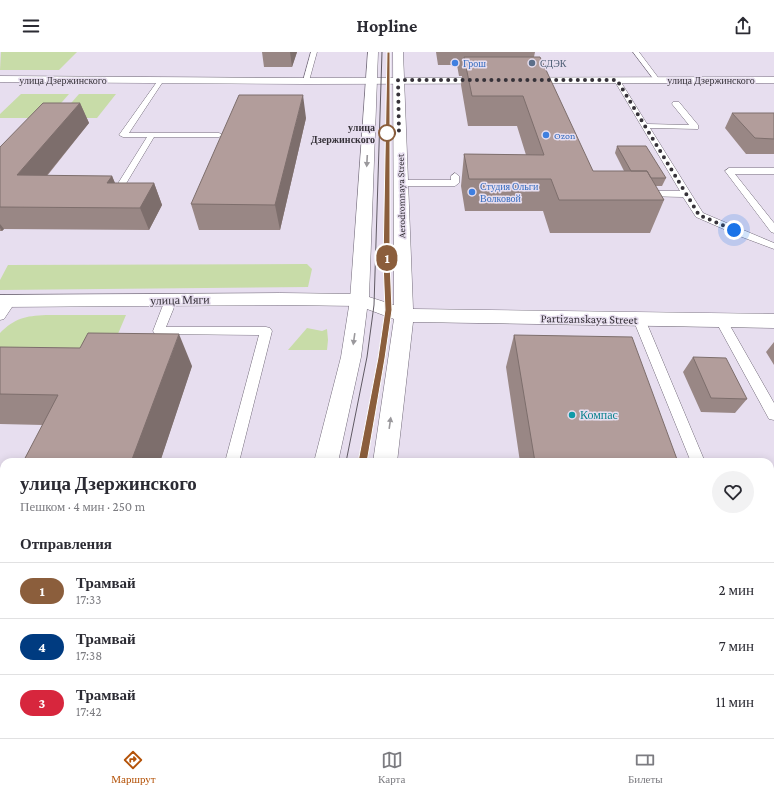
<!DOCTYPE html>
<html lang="ru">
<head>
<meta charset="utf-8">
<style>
  :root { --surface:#fff; --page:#f2f2f3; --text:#2b2b33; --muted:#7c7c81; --line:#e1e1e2; --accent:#b45309 }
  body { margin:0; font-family:"Crimson Pro",serif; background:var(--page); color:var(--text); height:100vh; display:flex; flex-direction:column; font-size:15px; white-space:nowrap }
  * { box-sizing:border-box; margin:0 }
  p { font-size:13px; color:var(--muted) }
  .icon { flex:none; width:22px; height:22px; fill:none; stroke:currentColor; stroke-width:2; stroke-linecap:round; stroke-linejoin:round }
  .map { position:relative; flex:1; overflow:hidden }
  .sheet { position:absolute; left:0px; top:406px; width:774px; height:280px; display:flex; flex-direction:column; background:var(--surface); border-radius:12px 12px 0 0; box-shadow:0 2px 10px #0003 }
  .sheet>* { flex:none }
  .badge { padding:0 8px; border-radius:13px; font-size:14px; line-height:26px }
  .you { position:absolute; width:20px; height:20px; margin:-10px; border:3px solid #fff; border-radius:50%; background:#1a73e8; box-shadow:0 0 0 6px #1a73e833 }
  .map>.badge { position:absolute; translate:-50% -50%; box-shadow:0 0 0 2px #fff }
  h2 { padding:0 20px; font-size:15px; line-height:36px }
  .round { display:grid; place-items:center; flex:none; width:42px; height:42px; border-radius:21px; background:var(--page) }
  .head { display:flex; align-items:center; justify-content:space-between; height:68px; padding:0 20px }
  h1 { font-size:19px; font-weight:700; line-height:30px }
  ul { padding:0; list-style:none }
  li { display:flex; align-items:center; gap:12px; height:56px; padding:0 20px; border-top:1px solid var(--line) }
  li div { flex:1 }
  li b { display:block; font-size:15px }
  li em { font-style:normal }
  li .badge { min-width:44px; font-weight:700; text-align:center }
  header { display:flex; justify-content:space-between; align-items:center; height:52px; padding:0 20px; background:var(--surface); font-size:18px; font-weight:700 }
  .tabs { display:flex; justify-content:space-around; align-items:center; height:56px; border-top:1px solid var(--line); background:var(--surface); font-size:11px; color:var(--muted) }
  .tabs a { display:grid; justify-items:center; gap:2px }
  .tabs .current { color:var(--accent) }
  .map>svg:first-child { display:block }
  .green { fill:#c8dca8 }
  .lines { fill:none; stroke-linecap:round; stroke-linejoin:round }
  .service-casing { stroke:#746c7b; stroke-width:1 }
  .minor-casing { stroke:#746c7b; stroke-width:1 }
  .tertiary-casing { stroke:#746c7b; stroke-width:1 }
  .service { fill:#fff; fill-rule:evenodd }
  .minor { fill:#fff; fill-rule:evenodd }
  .tertiary { fill:#fff; fill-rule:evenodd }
  .tram-far1 { stroke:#605a64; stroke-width:1 }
  .tram { stroke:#605a64; stroke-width:1.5 }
  .wall { fill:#998785 }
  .shaded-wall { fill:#7d6e6c }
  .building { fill:#b29d9b; stroke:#7d6e6c }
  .oneway { fill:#9a989c }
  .line { fill:#8b5e3c; stroke:#fff }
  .walk { stroke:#363239; stroke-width:4; stroke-dasharray:0 7.2 }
  .shop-dot { fill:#3f7fe0; stroke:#e7deef; stroke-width:1.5 }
  .service-dot { fill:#5c6f8a; stroke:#e7deef; stroke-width:1.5 }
  .stop-dot { fill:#fff; stroke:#8b5e3c; stroke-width:2 }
  .culture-dot { fill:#0f9aa8; stroke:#e7deef; stroke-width:1.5 }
  .labels { text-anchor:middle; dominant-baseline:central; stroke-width:3; stroke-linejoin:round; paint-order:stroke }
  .far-shop-label { font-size:10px; fill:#366cbe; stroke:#e7deef; text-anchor:start }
  .far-service-label { font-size:10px; fill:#4e5e75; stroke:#e7deef; text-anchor:start }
  .far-street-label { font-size:10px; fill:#363239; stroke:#e7deef }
  .far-stop-label { font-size:10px; font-weight:bold; fill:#363239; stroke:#e7deef; text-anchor:end }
  .street-label { font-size:12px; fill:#363239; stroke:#e7deef }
  .culture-label { font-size:12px; fill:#0d838f; stroke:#e7deef; text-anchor:start }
</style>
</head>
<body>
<header><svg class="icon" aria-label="menu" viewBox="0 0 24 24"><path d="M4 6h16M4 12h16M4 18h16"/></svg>Hopline<svg class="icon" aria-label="share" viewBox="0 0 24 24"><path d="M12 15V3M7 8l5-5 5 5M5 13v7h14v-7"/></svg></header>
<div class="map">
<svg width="774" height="686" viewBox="0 0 774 686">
  <rect width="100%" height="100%" fill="#e7deef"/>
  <path class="green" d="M 1,0 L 77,0 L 59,18 L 0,18 Z
    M 21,42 L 69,42 L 48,66 L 0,66 L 0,62 Z
    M 79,42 L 116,42 L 97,66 L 58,66 Z
    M 307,212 L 312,217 L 308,235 L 0,238 L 0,228 L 8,213 Z
    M 46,263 L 126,263 L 109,303 L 0,304 L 0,281 C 15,266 25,264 46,263 Z
    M 307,276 L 322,279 L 327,277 L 328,288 L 327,298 L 288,298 Z
    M 7,682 L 168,682 L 166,686 L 5,686 Z"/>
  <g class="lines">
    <g class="service-casing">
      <path id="service" d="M 311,0 L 317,0 L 309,29 L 306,31 L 303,29 Z
        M 633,0 L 639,0 L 660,28 L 659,29 L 655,29 Z
        M 161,26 L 164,28 L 129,81 L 219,81 L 223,83 L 219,85 L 154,85 L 124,135 L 118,135 L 117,133 L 147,85 L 123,85 L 119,83 L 159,27 Z
        M 615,27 L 619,27 L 647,72 L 689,73 L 672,52 L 673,50 L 679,50 L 698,73 L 698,77 L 650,76 L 703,161 L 774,191 L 774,197 L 742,185 L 696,165 L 683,145 L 641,144 L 639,142 L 644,139 L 680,139 L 614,28 Z
        M 729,116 L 774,116 L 774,122 L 735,122 L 774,171 L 774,181 L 771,180 L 725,119 Z
        M 455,121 L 459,124 L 459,131 L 455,134 L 401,134 L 397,131 L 401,128 L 451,128 L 451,124 Z
        M 171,244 L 175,245 L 177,248 L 166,275 L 266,275 L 270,276 L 272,279 L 239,410 L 225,410 L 259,283 L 155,282 L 153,279 L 165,248 L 167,245 Z
        M 10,245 L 14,246 L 16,249 L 4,267 L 0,268 L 0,255 L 6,246 Z
        M 639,263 L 643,264 L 645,267 L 705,410 L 691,410 L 633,267 L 635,264 Z
        M 721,264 L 725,265 L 774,351 L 774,368 L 769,367 L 715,268 L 717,265 Z
        M 770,583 L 774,585 L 774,611 L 770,609 Z"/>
    </g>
    <g class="minor-casing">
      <path id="minor" d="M 0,24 L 306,26 L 774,25 L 774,31 L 306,32 L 0,30 Z
        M 280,241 L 359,242 L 366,244 L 368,248 L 366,252 L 359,254 L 280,253 L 0,255 L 0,243 Z"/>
    </g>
    <g class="tertiary-casing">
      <path id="tertiary" d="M 368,0 L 378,0 L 369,245 L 394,253 L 393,0 L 403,0 L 413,257 L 774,262 L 774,276 L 413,270 L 397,410 L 373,410 L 394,267 L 367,257 L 361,305 L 338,410 L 314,410 L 341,305 L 350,248 Z
        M 227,682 L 261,682 L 259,686 L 225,686 Z
        M 307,682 L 341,682 L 340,686 L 306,686 Z"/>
    </g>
    <use href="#service" class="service"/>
    <use href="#minor" class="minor"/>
    <use href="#tertiary" class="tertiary"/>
    <path class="tram-far1" d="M 346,410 L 367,305 L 374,253 L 382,0
      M 362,410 L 382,306 L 389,258 L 387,210 L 388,0"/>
    <path class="tram" d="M 270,686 L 272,682
      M 290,686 L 292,682"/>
  </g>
  <path class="wall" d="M 262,0 L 297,0 L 292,15 L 264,15 Z
    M 436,0 L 535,0 L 534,5 L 593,119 L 624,119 L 615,101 L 617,94 L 666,126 L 662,134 L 655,134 L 664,148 L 650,181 L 550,181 L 543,159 L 465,159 L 461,134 L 464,102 L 526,103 L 517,74 L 468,74 L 461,33 L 462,24 L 459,24 L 457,13 L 438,13 Z
    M 80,51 L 89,71 L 47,124 L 112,124 L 115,131 L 154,131 L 162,153 L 149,178 L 4,177 L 2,179 L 0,179 L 0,95 Z
    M 732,61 L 774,61 L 774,102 L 746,102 L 725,76 Z
    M 306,66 L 280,178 L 199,178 L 191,152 Z
    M 514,283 L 678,410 L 520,410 L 506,315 Z
    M 774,290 L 774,313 L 766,300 Z
    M 0,295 L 192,314 L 160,410 L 23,410 L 43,373 L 0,372 Z
    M 693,305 L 747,347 L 735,361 L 701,360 L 683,320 Z
    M 774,456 L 774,484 L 770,476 L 770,459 Z
    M 559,682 L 770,682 L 774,686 L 559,686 Z"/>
  <path class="shaded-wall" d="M 290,0 L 297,0 L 292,15 Z
    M 303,43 L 306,66 L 280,178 L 275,153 Z
    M 80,51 L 89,71 L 29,145 L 17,123 Z
    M 112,124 L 121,146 L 107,131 Z
    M 154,131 L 162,153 L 149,178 L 140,156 Z
    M 0,172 L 4,177 L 2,179 L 0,176 Z
    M 179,282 L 192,314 L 160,410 L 131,410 Z
    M 4,546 L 4,651 L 0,661 L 0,555 Z"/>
  <path class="building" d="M 464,5 L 540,5 L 593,119 L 647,119 L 664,148 L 559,148 L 551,127 L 469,127 L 464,102 L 544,103 L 523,44 L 472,44 Z
    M 239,43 L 303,43 L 275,153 L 191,152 Z
    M 43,51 L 80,51 L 17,123 L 112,124 L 107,131 L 154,131 L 140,156 L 0,155 L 0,95 Z
    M 732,61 L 774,61 L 774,87 L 755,86 Z
    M 617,94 L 646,94 L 666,126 L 651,126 L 647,119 L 631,119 Z
    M 88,281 L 179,282 L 131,410 L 23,410 L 58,343 L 0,342 L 0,295 L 80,296 Z
    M 514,283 L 632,285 L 678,410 L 535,410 Z
    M 693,305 L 726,306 L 747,347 L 711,346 Z
    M 4,447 L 4,546 L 0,555 L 0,454 Z
    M 770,660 L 774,671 L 774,686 L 581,686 L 580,682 L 770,682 Z"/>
  <defs><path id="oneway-solid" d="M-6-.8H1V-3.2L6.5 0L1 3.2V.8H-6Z"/></defs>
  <g class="oneway">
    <use href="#oneway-solid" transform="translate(367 109) rotate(93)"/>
    <use href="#oneway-solid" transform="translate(354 287) rotate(98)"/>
    <use href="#oneway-solid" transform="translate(390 371) rotate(-82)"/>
  </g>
  <path class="line" d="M 387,0 L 390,0 L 390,210 L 392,258 L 385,306 L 367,410 L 362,414 L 358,410 L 378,306 L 385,258 L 383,210 Z"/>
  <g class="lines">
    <path class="walk" d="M 387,81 L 399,81 L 398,28 L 617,28 L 699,163 L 734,178"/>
  </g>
  <g class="shop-dot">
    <circle cx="455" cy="11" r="4"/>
    <circle cx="546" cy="83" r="4"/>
    <circle cx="472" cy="140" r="4"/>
  </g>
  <circle class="service-dot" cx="532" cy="11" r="4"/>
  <circle class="stop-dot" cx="387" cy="81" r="8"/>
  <circle class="culture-dot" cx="572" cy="363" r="4"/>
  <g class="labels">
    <g class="far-shop-label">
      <text x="463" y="11">Грош</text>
      <text x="554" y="83">Ozon</text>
      <text x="480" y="134">Студия Ольги<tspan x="480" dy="12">Волковой</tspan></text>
    </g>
    <g class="far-service-label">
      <text x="540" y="11">СДЭК</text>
    </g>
    <g class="far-street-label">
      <text x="63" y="28">улица Дзержинского</text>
      <text x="711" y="28">улица Дзержинского</text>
      <text transform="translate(401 144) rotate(-91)">Aerodromnaya Street</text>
    </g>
    <g class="far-stop-label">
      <text x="375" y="75">улица<tspan x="375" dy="12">Дзержинского</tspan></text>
    </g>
    <g class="street-label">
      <text transform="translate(180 248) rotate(-1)">улица Мяги</text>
      <text transform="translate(589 267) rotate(1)">Partizanskaya Street</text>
    </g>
    <g class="culture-label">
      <text x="580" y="363">Компас</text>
    </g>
  </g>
</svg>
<div class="you" style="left:734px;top:178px"></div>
<b class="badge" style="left:387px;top:206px;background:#8b5e3c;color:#fff">1</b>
<section class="sheet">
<div class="head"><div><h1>улица Дзержинского</h1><p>Пешком · 4 мин · 250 m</p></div><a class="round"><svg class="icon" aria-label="heart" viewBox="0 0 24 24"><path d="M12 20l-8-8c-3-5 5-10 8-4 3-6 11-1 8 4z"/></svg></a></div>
<h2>Отправления</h2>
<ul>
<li><span class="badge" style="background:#8b5e3c;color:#fff">1</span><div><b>Трамвай</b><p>17:33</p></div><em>2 мин</em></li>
<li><span class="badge" style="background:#003b80;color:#fff">4</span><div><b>Трамвай</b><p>17:38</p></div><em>7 мин</em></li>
<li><span class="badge" style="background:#d7263d;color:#fff">3</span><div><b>Трамвай</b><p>17:42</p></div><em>11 мин</em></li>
</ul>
</section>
</div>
<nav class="tabs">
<a class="current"><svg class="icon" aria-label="directions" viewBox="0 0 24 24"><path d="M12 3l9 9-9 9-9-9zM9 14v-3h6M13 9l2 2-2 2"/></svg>Маршрут</a>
<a><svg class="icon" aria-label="map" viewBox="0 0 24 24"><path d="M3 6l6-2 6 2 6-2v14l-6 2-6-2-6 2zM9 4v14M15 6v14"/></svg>Карта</a>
<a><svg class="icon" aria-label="tickets" viewBox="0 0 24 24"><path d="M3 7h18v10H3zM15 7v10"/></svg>Билеты</a>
</nav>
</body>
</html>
